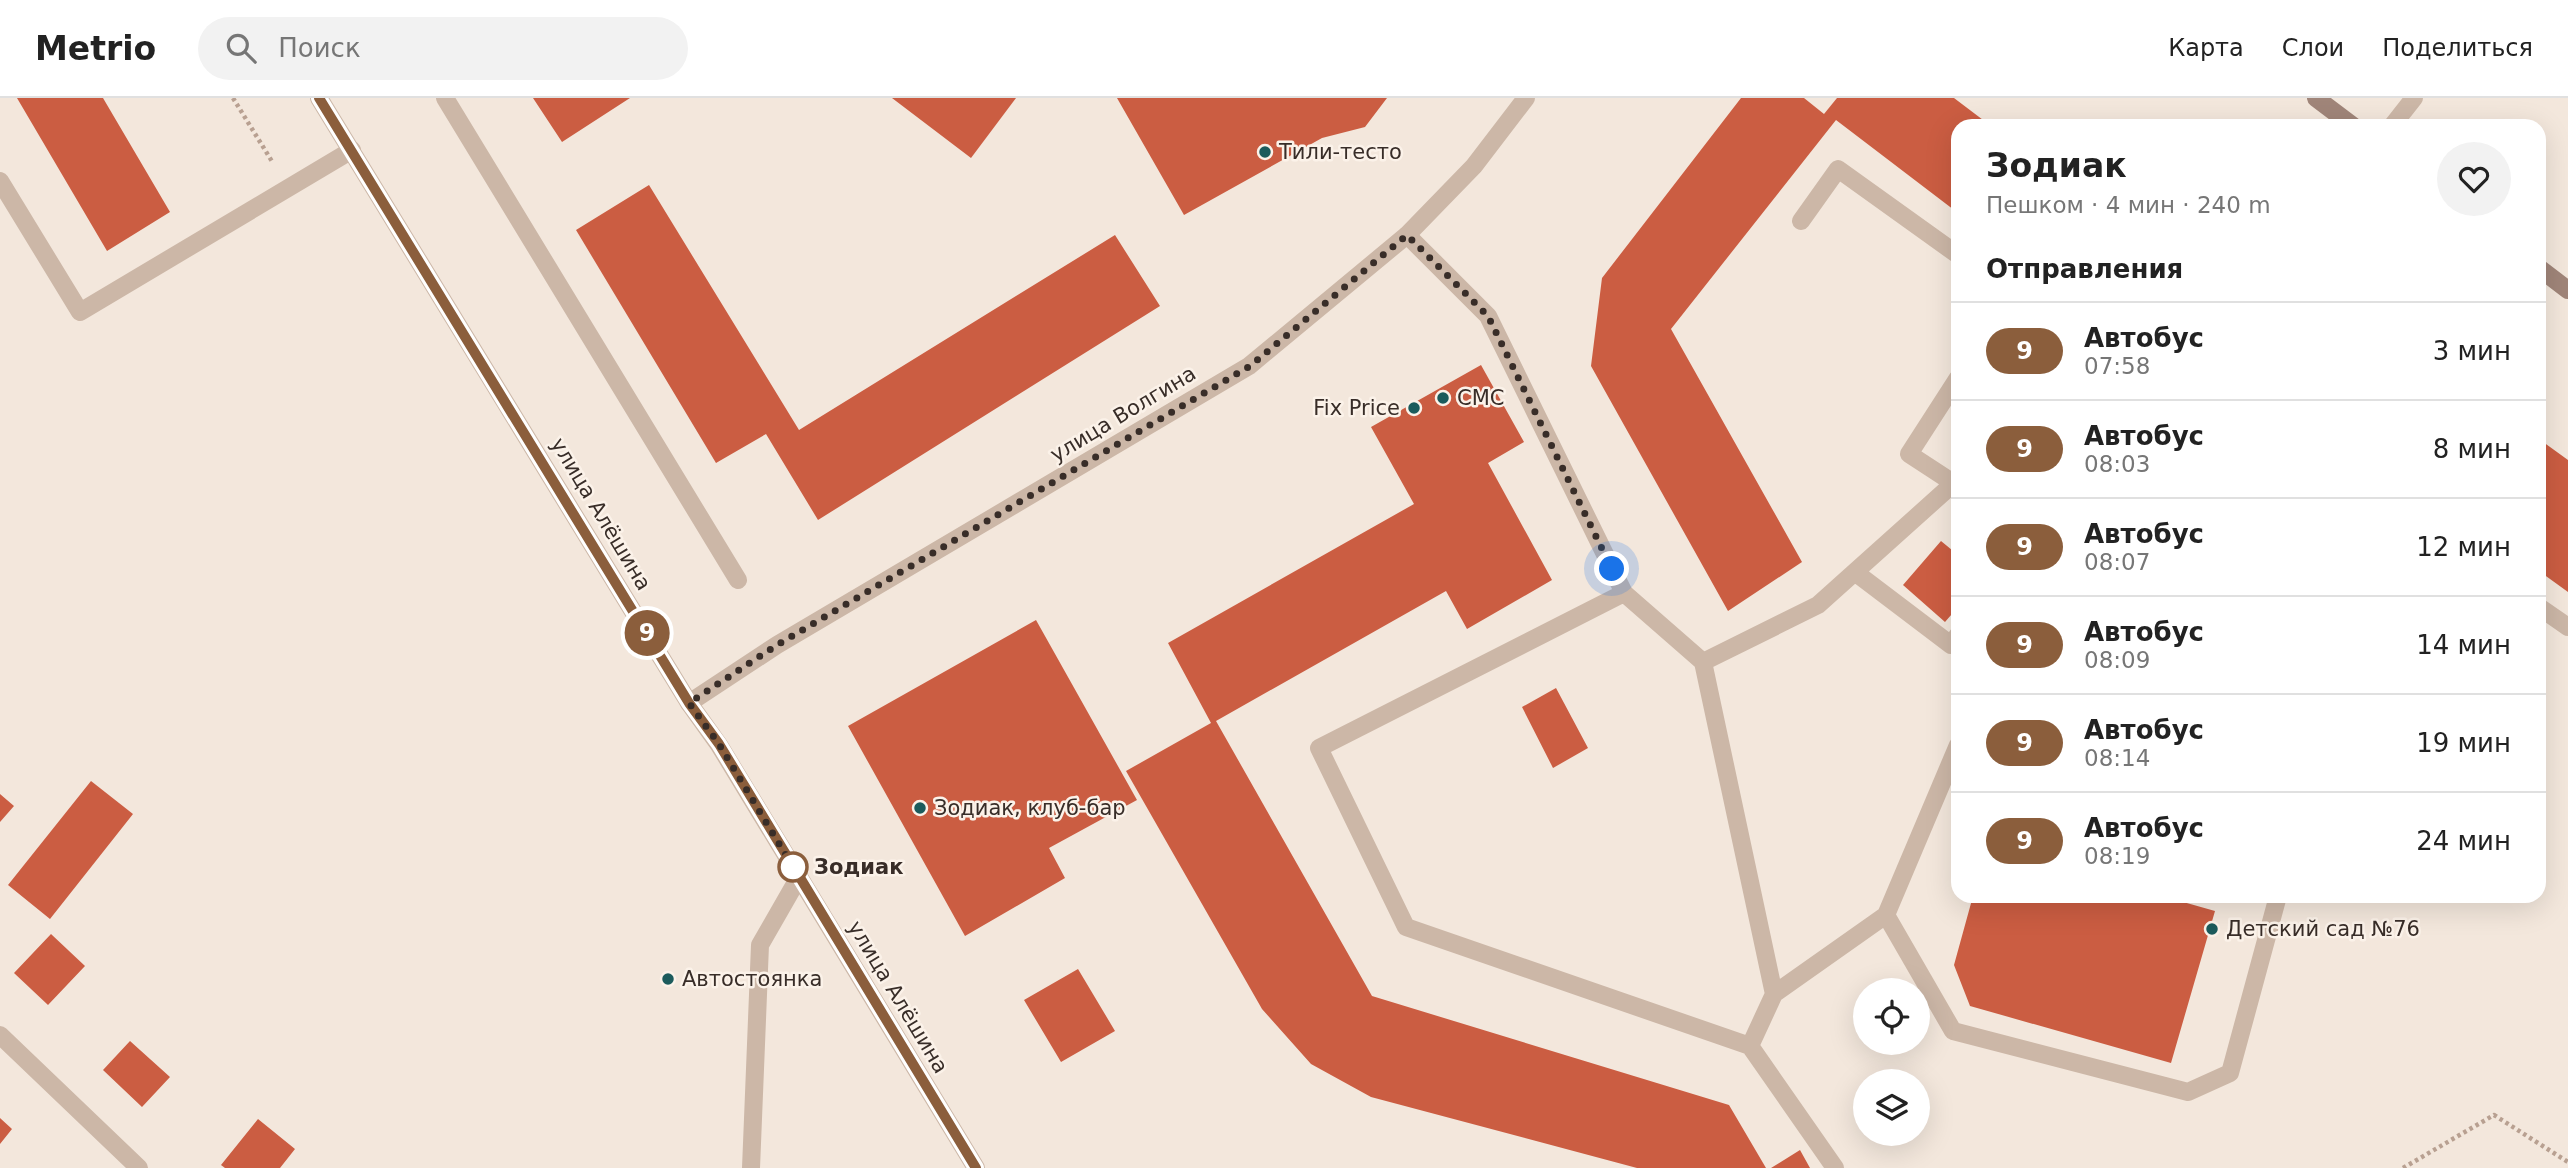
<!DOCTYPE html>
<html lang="ru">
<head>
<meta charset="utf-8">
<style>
  :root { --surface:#fff; --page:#f2f2f2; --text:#222; --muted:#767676; --line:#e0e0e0 }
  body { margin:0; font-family:"DejaVu Sans",sans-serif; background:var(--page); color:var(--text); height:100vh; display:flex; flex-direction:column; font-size:26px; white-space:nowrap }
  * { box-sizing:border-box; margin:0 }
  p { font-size:23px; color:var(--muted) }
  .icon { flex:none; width:38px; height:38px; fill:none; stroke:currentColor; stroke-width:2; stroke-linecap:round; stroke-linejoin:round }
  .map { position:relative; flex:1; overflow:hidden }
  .details { position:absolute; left:1951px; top:21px; width:595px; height:784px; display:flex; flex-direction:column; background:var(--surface); border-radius:21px; box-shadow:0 7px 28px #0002 }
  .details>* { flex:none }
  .badge { padding:0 14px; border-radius:23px; font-size:24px; line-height:46px }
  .buttons { position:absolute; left:1853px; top:880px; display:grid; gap:14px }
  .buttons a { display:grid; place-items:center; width:77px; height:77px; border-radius:50%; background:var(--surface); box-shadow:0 7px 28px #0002; font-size:35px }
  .you { position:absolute; width:35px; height:35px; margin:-18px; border:5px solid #fff; border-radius:50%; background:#1a73e8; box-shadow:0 0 0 10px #1a73e833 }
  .map>.badge { position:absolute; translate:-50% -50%; box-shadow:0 0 0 4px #fff }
  h2 { padding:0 35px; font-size:26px; line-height:63px }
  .round { display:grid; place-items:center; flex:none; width:74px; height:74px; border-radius:37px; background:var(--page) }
  .summary { display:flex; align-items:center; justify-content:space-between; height:119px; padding:0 35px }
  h1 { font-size:33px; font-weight:600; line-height:52px }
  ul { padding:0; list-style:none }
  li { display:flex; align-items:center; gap:21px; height:98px; padding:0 35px; border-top:2px solid var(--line) }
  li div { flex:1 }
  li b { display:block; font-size:26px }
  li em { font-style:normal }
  li .badge { min-width:77px; font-weight:700; text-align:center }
  header { display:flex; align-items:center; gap:42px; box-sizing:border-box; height:98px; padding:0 35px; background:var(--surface); border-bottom:2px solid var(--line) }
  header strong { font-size:33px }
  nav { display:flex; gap:38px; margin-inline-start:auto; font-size:24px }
  .search { width:490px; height:63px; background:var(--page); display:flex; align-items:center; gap:18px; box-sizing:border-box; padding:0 24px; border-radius:38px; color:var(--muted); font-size:26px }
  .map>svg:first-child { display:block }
  .building { fill:#cb5d42 }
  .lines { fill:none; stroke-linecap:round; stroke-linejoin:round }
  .path { stroke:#b8a091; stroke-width:4.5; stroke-dasharray:3.5 3.5; stroke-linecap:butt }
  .service { stroke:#ccb7a7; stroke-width:18 }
  .minor { stroke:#ccb7a7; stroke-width:18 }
  .tertiary { stroke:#ccb7a7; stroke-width:18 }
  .secondary { stroke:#a08579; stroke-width:18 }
  .line-casing { stroke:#fff; stroke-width:16 }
  .line { stroke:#8b5e3c; stroke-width:10 }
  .walk { stroke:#382d28; stroke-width:7; stroke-dasharray:0 12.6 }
  .poi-dot { fill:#1c5b5c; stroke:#fbf2e9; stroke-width:2.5 }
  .stop-dot { fill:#fff; stroke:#8b5e3c; stroke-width:3.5 }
  .labels { text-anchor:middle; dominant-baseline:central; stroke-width:5; stroke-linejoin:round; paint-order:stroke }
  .poi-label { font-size:21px; fill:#382d28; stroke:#fbf2e9; text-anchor:start }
  .street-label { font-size:21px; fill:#382d28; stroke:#fbf2e9 }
  .stop-label { font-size:21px; font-weight:bold; fill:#382d28; stroke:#fbf2e9; text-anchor:start }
</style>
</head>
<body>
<header>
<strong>Metrio</strong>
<div class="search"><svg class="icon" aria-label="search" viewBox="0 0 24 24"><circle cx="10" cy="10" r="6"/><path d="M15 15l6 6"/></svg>Поиск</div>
<nav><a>Карта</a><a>Слои</a><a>Поделиться</a></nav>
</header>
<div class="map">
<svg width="2568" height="1070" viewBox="0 0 2568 1070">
  <rect width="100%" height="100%" fill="#f3e7dc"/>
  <path class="building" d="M 17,0 L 103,0 L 170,114 L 107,153 Z
    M 533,0 L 630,0 L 562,44 Z
    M 892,0 L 1016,0 L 971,60 Z
    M 1117,0 L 1387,0 L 1365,29 L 1322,40 L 1184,117 Z
    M 1741,0 L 1804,0 L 1824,16 L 1837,0 L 1954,0 L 1991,28 L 1958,28 L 1958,115 L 1836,22 L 1671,231 L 1802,464 L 1728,513 L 1591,268 L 1602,180 Z
    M 649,87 L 799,332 L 1115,137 L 1160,208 L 818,422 L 766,336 L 716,365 L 576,132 Z
    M 1481,267 L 1524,344 L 1488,365 L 1552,482 L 1467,531 L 1446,493 L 1216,623 L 1372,898 L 1729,1007 L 1766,1070 L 1637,1070 L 1371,999 L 1311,966 L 1262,911 L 1126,673 L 1211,625 L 1168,545 L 1414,406 L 1371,329 Z
    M 2539,341 L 2568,362 L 2568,494 L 2539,473 Z
    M 1941,443 L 1958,457 L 1958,509 L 1945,524 L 1903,487 Z
    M 1036,522 L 1137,702 L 1049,750 L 1065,780 L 965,838 L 848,628 Z
    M 1556,590 L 1588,650 L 1553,670 L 1522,609 Z
    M 91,683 L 133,716 L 50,821 L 8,787 Z
    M 0,696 L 14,708 L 0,724 Z
    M 1973,798 L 2162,798 L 2215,813 L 2171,965 L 1970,908 L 1954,867 Z
    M 51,836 L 85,868 L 48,907 L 14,875 Z
    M 1078,871 L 1115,933 L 1061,964 L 1024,902 Z
    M 130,943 L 170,979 L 142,1009 L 103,972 Z
    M 0,1020 L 12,1031 L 0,1046 Z
    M 258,1021 L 295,1051 L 280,1070 L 225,1070 L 221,1067 Z
    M 1800,1052 L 1810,1070 L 1771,1070 Z"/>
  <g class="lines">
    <path class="path" d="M 233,0 L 273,65
      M 2403,1070 L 2494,1017 L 2568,1064"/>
    <path class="service" d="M 445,0 L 738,482
      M 2392,28 L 2414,0
      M 0,83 L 80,214 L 352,52
      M 1801,123 L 1838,71 L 1958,157
      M 1407,137 L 1488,218 L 1624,495 L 1319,650 L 1406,829 L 1750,948 L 1835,1070
      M 1958,280 L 1909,356 L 1958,388
      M 1856,475 L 1951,547 L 1958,537
      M 1624,495 L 1703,564 L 1818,507 L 1954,385
      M 2539,509 L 2568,529
      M 1703,564 L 1774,896 L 1750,948
      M 1886,817 L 1958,647
      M 1774,896 L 1886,817 L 1953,933 L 2188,994 L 2230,975 L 2278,798"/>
    <path class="minor" d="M 689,605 L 777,547 L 1249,268 L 1407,137 L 1474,68 L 1526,0
      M 0,937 L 139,1070
      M 751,1070 L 760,847 L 799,779"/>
    <path class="tertiary" d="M 319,0 L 689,605 L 719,647 L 976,1070"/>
    <path class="secondary" d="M 2316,0 L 2353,28
      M 2539,170 L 2568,192"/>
  </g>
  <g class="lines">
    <g class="line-casing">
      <path id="line" d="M 319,0 L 689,605 L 719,646 L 976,1070"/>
    </g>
    <use href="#line" class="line"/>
    <path class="walk" d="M 793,769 L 799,779 L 719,646 L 689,605 L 777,547 L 1250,268 L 1407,137 L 1488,218 L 1612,471"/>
  </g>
  <g class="poi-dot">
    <circle cx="1265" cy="54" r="7"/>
    <circle cx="1443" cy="300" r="7"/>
    <circle cx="1414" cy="310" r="7"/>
    <circle cx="920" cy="710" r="7"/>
    <circle cx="2212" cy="831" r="7"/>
    <circle cx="668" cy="881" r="7"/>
  </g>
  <circle class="stop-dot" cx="793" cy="769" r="14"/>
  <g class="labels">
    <g class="poi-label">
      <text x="1279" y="54">Тили-тесто</text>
      <text x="1457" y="300">СМС</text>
      <text x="1400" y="310" text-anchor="end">Fix Price</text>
      <text x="934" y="710">Зодиак, клуб-бар</text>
      <text x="2226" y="831">Детский сад №76</text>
      <text x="682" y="881">Автостоянка</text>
    </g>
    <g class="street-label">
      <text transform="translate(1123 316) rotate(-31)">улица Волгина</text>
      <text transform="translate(601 416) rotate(59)">улица Алёшина</text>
      <text transform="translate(898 899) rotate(59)">улица Алёшина</text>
    </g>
    <g class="stop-label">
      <text x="814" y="769">Зодиак</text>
    </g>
  </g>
</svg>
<div class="buttons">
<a><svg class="icon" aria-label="locate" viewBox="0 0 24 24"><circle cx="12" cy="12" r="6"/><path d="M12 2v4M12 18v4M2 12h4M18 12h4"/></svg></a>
<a><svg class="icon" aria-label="layers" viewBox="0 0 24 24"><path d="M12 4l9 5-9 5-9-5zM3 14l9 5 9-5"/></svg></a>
</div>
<div class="you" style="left:1612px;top:471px"></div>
<b class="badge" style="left:647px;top:535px;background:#8b5e3c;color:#fff">9</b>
<section class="details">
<div class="summary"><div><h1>Зодиак</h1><p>Пешком · 4 мин · 240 m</p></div><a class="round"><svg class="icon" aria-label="heart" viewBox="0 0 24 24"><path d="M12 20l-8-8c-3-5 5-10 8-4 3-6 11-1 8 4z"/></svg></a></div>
<h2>Отправления</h2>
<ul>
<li><span class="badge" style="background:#8b5e3c;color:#fff">9</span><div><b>Автобус</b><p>07:58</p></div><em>3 мин</em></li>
<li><span class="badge" style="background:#8b5e3c;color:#fff">9</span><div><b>Автобус</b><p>08:03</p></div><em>8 мин</em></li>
<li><span class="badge" style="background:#8b5e3c;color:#fff">9</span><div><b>Автобус</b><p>08:07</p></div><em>12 мин</em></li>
<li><span class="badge" style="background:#8b5e3c;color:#fff">9</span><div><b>Автобус</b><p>08:09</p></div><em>14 мин</em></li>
<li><span class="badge" style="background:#8b5e3c;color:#fff">9</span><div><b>Автобус</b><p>08:14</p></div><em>19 мин</em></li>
<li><span class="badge" style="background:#8b5e3c;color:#fff">9</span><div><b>Автобус</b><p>08:19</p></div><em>24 мин</em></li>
</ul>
</section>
</div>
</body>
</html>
